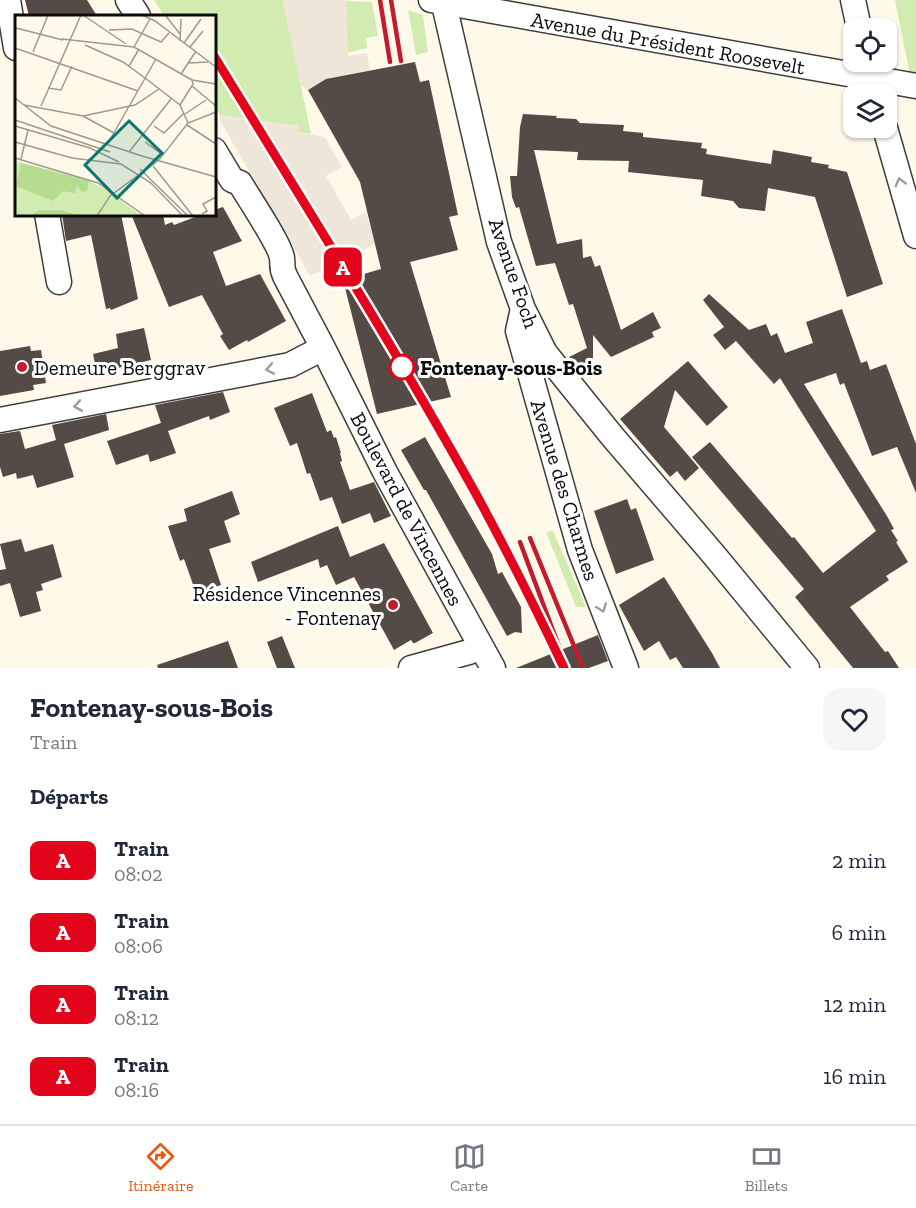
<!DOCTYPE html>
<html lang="fr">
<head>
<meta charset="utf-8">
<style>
  :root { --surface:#fff; --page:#f6f6f7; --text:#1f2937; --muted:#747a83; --line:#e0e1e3; --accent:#ea580c }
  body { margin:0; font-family:"Zilla Slab",serif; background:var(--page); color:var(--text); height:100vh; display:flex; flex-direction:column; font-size:22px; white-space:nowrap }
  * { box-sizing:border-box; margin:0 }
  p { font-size:20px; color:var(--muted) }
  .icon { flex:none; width:33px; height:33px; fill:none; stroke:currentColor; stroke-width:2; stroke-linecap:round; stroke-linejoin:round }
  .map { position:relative; height:668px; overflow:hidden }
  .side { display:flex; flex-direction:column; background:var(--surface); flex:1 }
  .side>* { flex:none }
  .badge { padding:0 12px; border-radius:9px; font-size:21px; line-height:39px }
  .buttons { position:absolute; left:843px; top:18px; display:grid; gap:12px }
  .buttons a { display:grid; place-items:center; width:54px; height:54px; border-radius:12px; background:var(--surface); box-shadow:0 2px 4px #0004; font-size:30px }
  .map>.badge { position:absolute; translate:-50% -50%; box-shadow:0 0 0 3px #fff }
  h2 { padding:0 30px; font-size:22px; line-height:54px }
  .round { display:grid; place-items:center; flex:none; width:63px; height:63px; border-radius:18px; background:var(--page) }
  .summary { display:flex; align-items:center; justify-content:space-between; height:102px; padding:0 30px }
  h1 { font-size:28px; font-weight:800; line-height:45px }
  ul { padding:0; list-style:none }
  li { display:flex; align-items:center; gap:18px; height:72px; padding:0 30px }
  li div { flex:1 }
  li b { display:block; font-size:22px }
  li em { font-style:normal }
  li .badge { min-width:66px; font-weight:700; text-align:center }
  .tabs { display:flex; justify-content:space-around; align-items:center; height:84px; border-top:2px solid var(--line); background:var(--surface); font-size:16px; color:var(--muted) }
  .tabs a { display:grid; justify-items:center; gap:3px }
  .tabs .active { color:var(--accent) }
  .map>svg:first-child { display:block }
  .green { fill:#d2ebb1 }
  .plaza { fill:#eee7d9 }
  .building { fill:#544b47 }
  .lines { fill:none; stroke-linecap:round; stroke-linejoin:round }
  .minor-casing { stroke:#3e3e3e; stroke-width:27 }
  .minor { stroke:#fff; stroke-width:24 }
  .rail { stroke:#c11c2d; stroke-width:4.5 }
  .oneway { stroke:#9d9d9d }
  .line-casing { stroke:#fff; stroke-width:14 }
  .line { stroke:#e3051c; stroke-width:9 }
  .poi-dot { fill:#c11c2d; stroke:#fff; stroke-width:2 }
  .stop-dot { fill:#fff; stroke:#e3051c; stroke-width:3 }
  .labels { text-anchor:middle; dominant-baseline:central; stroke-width:6; stroke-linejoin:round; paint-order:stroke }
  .street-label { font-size:21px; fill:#0b0b0b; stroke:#fff }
  .poi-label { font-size:21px; fill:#0b0b0b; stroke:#fff; text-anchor:start }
  .stop-label { font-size:21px; font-weight:bold; fill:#0b0b0b; stroke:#fff; text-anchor:start }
  .inset-road { fill:none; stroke:#9d9a90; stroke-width:1.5 }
  .view { fill:#0f766e; fill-opacity:0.15; stroke:#0f766e; stroke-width:3 }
  .inset-edge { fill:none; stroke:#0b0b0b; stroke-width:3 }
</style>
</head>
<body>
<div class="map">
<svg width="916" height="668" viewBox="0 0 916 668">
  <rect width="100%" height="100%" fill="#fff9e9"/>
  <path class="green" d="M 154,0 L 283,0 L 311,134 L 299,132 L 299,126 L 220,115 L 215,106 L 214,16 L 164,16 Z
    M 895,0 L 916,0 L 916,105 Z
    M 346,1 L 372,2 L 378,36 L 366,38 L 367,48 L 347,53 Z
    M 408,10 L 423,15 L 428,52 L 416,55 Z
    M 553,531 L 586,607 L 576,607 L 546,532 Z"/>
  <path class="plaza" d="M 283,0 L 346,0 L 348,56 L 367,53 L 370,70 L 326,79 L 308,90 L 300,85 Z
    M 220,115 L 299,126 L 299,132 L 325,137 L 342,167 L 326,176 L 351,220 L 366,212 L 375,244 L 310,276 L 231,140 L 220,120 Z"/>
  <path class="building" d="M 25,0 L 87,0 L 97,16 L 29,16 Z
    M 415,62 L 420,82 L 429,80 L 458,215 L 449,217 L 458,250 L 410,262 L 451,397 L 377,414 L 343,280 L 381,269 L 360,182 L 308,90 L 326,79 Z
    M 523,114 L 557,116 L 556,118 L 576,119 L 580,123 L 624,125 L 623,131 L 643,133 L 643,137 L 702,143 L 701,148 L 707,149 L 706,154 L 771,164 L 773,150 L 812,157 L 811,162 L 829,165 L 828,168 L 847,172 L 883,284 L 847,297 L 815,197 L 768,188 L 765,211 L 739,208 L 733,201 L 701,196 L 703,180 L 628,172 L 629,161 L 577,160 L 578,152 L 534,150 L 557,244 L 582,239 L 583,258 L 591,256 L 595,267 L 600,265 L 621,330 L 653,312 L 661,328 L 652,332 L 654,337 L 611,357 L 593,335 L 593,375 L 582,373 L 569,357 L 587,348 L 573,304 L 569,305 L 555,263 L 536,266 L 519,207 L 516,208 L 512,197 L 510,176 L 517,176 L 520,127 Z
    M 223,207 L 242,241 L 213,252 L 226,286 L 260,274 L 286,321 L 248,342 L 247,340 L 229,350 L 220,336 L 223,334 L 202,295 L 169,307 L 131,214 L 163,214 L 165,225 L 172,222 L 174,225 L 203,214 L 214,214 L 214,210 Z
    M 62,214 L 121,214 L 138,299 L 111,310 L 110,308 L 106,309 L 91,235 L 66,241 Z
    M 709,294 L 749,330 L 766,324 L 771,336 L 777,333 L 785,353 L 813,343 L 806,322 L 842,309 L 861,363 L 867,361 L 870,370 L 886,364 L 916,444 L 916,493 L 897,447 L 872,456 L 844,383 L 840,385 L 836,373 L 804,384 L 887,516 L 894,529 L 891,530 L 898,541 L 896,542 L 908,562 L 886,576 L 889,580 L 850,607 L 885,652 L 888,651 L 899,668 L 853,668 L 795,597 L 804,589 L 692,457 L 710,442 L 792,538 L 794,537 L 823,573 L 876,531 L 780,378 L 774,384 L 736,341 L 725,350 L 713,335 L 724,327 L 703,300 Z
    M 144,328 L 151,360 L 97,373 L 93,354 L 118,348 L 116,334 Z
    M 30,346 L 31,351 L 41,350 L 46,383 L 33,385 L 34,390 L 0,396 L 0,351 Z
    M 688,361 L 728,407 L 707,426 L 675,390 L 664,427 L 699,468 L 685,481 L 677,471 L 670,477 L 620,419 Z
    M 223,392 L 230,412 L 210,420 L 209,416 L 168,431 L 176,453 L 150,462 L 148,454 L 116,465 L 107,441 L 161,423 L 155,405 Z
    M 312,393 L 327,432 L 331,430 L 334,438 L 336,437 L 341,453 L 340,453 L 342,461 L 340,462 L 350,490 L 374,482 L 391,516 L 374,523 L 370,513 L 342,524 L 332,497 L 320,501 L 310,473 L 307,474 L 297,443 L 290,446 L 274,408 Z
    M 106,414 L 109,430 L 64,444 L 74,477 L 37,488 L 33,475 L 17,479 L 16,473 L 3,477 L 0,467 L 0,434 L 20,431 L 25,449 L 56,440 L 52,425 Z
    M 425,437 L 492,554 L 498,574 L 502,572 L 521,607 L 522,633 L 515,632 L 507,636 L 426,490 L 424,490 L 401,450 Z
    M 232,491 L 240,514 L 224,521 L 231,542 L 209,549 L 221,585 L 196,593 L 184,559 L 180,561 L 168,526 L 187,521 L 184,509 Z
    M 627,499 L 631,510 L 636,508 L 654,560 L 616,574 L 594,511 Z
    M 338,526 L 350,557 L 384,543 L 433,633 L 415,643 L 413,643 L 411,640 L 394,650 L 354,577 L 336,585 L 327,565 L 320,568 L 318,559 L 258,582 L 251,562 Z
    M 21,539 L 25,552 L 53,544 L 62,577 L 41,584 L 43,590 L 36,592 L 41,611 L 20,617 L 10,583 L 0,586 L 0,570 L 6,569 L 0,544 Z
    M 664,577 L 712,653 L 720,668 L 683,668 L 676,657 L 670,660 L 659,641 L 644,651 L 619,605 Z
    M 598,635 L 608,661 L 589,668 L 516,668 Z
    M 282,636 L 295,668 L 277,668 L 267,642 Z
    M 228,641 L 238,668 L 158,668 L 157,665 Z"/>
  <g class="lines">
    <g class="minor-casing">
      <path id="minor" d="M 8,0 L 16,48
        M 128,0 L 138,16
        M 431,0 L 916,86
        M 443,0 L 499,242 L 523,309 L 545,353 L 612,436 L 714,555 L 807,668
        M 853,0 L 859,28
        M 885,128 L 916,236
        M 214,150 L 232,180 L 240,183 C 248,197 280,244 282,258 C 283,266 281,267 285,276 L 323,348 L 385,472 L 493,668
        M 47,214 L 59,282
        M 522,313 L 518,331 L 580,550 L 626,668
        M 0,420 L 290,365 L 323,348
        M 411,668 L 469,652 L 481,647"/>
    </g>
    <use href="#minor" class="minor"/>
    <path class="rail" d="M 380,0 L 390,62
      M 391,0 L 401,61
      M 530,538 L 583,668
      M 520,542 L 567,668"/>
  </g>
  <defs><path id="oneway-chevron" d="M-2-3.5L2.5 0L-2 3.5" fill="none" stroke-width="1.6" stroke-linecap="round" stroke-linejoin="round" transform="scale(1.5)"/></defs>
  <g class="oneway">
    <use href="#oneway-chevron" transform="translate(900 182) rotate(-105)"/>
    <use href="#oneway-chevron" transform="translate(270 369) rotate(169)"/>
    <use href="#oneway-chevron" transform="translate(78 406) rotate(170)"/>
    <use href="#oneway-chevron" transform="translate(602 608) rotate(69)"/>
  </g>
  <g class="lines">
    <g class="line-casing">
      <path id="line" d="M 214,56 C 303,201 393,345 476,494 C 507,551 536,609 564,668"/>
    </g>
    <use href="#line" class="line"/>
  </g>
  <g class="poi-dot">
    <circle cx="22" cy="367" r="6"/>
    <circle cx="393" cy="605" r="6"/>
  </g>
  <circle class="stop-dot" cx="402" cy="367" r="12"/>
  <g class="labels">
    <g class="street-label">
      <text transform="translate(668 43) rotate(10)">Avenue du Président Roosevelt</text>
      <text transform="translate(514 273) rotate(71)">Avenue Foch</text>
      <text transform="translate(565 490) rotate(73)">Avenue des Charmes</text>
      <text transform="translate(407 509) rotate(62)">Boulevard de Vincennes</text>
    </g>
    <g class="poi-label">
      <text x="34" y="367">Demeure Berggrav</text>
      <text x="381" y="593" text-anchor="end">Résidence Vincennes<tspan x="381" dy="24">- Fontenay</tspan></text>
    </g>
    <g class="stop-label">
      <text x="420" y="367">Fontenay-sous-Bois</text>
    </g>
  </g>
  <g transform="translate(15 15)">
    <rect width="201" height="201" fill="#fff9e9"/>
    <path d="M 0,146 L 70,164 L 94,176 L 126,201 L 0,201 Z" fill="#d2ebb1"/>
    <path d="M 6,148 L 74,166 L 72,176 L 67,177 L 62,171 L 60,178 L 48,176 L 38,186 L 1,171 ZM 25,195 L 47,195 L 65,201 L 15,201 Z" fill="#b6dc8f"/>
    <path class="inset-road" d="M 68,0 L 111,29M 127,0 L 140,6 L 201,52M 151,1 L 165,19M 1,13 L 48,25M 94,15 L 117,14 L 146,27 L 154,18M 47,24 L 119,32 L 177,65M 165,26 L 166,4M 169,28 L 186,4M 70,30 L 108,47 L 130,63 L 165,90 L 173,108M 119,32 L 135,4M 175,32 L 188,16M 0,33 L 123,76M 18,37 L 33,0M 173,48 L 193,47M 114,51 L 124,34M 166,59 L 181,36M 177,71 L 201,91M 33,73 L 46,75 L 57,51M 0,83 L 36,111 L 127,141M 9,90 L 68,101 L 120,90 L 144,74M 165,90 L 178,69 L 177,65 L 201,69M 26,91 L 66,0M 170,99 L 191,85M 68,101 L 99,118M 0,105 L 95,137M 172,110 L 201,129M 0,111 L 75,133 L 104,147M 139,111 L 149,118 L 169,98M 0,127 L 57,143 L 106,149 L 136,168 L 168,201M 130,127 L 148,140M 92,130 L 141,44M 114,137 L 156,84M 127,141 L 201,162M 0,143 L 83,168 L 130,201M 6,144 L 13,115M 138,151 L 178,201M 125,154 L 173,201M 187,199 L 192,196 L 188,189 L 201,182M 82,201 L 95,181 L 144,145 L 173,108 L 201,97"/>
    <path class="view" d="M 114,106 L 147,138 L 102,183 L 70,150 Z"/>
    <rect width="201" height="201" class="inset-edge"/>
  </g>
</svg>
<div class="buttons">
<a><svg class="icon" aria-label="locate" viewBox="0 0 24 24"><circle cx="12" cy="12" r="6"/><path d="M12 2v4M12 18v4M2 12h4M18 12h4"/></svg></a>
<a><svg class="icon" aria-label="layers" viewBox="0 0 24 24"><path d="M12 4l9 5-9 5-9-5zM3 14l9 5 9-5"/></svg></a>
</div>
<b class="badge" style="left:343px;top:267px;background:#e3051c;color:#fff">A</b>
</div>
<section class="side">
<div class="summary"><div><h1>Fontenay-sous-Bois</h1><p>Train</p></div><a class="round"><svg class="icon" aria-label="heart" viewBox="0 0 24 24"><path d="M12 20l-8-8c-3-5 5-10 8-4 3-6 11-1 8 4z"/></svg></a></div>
<h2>Départs</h2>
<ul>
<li><span class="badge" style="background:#e3051c;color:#fff">A</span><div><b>Train</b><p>08:02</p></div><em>2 min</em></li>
<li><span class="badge" style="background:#e3051c;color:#fff">A</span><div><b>Train</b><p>08:06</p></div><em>6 min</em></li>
<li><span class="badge" style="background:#e3051c;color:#fff">A</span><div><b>Train</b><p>08:12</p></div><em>12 min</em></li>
<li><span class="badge" style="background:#e3051c;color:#fff">A</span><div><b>Train</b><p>08:16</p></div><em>16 min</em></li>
</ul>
</section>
<nav class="tabs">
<a class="active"><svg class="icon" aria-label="directions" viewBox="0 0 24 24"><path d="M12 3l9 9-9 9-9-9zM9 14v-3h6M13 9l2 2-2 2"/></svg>Itinéraire</a>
<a><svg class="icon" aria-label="map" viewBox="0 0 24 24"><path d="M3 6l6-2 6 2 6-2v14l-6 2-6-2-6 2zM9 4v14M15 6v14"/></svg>Carte</a>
<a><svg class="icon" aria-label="tickets" viewBox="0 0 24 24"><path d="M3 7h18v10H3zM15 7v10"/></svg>Billets</a>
</nav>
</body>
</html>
